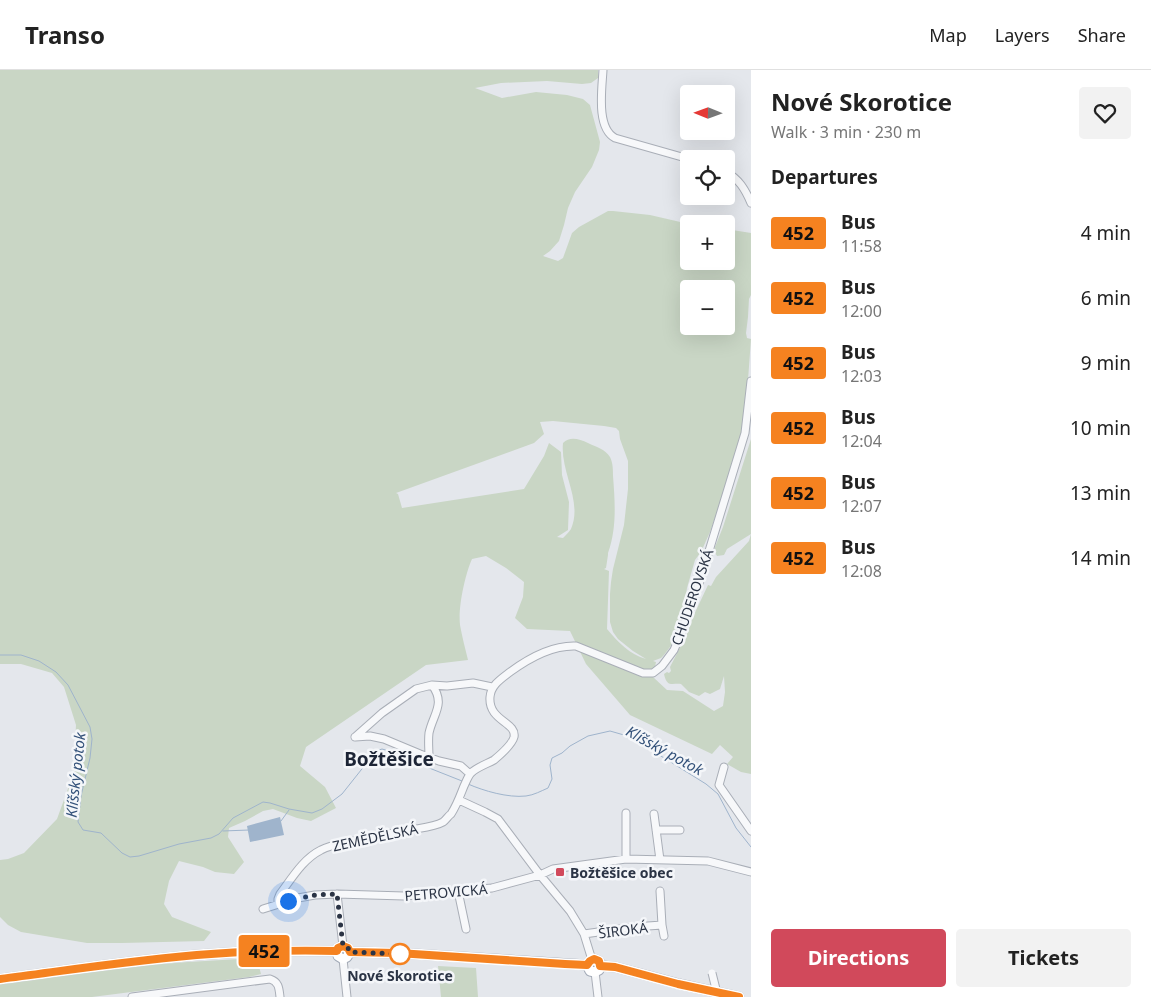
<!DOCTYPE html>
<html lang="en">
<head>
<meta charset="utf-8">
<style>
  :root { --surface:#fff; --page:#f2f2f2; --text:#222; --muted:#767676; --line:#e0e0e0; --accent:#d1495b }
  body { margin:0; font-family:"Noto Sans",sans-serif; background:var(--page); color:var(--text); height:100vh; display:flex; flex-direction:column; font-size:19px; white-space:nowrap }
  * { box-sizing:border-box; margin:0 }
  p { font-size:16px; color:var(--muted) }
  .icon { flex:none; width:28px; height:28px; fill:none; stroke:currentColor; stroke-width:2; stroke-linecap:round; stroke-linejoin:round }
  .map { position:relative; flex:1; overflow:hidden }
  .panel { display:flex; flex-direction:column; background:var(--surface); width:400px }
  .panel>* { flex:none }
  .badge { padding:0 10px; border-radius:4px; font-size:18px; line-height:32px }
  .needle { width:32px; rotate:271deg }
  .fabs { position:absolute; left:680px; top:15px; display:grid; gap:10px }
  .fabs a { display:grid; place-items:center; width:55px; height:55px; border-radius:5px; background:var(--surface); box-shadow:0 5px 20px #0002; font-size:25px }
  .you { position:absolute; width:25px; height:25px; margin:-12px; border:4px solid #fff; border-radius:50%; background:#1a73e8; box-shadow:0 0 0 8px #1a73e833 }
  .map>.badge { position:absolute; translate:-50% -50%; box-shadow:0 0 0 2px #fff }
  h2 { padding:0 20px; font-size:19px; line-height:45px }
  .round { display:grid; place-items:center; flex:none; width:52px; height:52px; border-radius:5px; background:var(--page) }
  .head { display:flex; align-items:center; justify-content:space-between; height:85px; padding:0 20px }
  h1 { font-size:24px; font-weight:700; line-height:38px }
  .button { display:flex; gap:10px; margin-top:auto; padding:10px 20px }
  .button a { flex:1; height:58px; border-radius:5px; background:var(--accent); color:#fff; font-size:20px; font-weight:700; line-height:58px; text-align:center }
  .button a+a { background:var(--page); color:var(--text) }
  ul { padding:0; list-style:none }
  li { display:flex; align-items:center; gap:15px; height:65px; padding:0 20px }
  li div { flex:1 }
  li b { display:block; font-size:19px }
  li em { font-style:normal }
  li .badge { min-width:55px; font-weight:700; text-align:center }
  header { display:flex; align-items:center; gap:30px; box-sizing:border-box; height:70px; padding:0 25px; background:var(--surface); border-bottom:1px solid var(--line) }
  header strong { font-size:24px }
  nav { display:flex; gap:28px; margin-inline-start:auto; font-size:18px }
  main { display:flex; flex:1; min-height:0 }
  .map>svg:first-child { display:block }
  .green { fill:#c9d6c5; fill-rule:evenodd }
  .water { fill:#9fb4cc }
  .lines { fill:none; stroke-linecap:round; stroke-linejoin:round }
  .stream { stroke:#9fb4cc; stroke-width:1 }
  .minor-casing { stroke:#a9aeb7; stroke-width:9 }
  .major-casing { stroke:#a3abb8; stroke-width:11 }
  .minor { stroke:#f7f8fa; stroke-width:7 }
  .major { stroke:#fff; stroke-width:9 }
  .minor-bridge-casing { stroke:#a9aeb7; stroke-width:9; stroke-linecap:butt }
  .minor-bridge { stroke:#f7f8fa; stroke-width:7 }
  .line-casing { stroke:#fff; stroke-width:11 }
  .line { stroke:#f58220; stroke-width:8 }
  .walk { stroke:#2b3445; stroke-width:5; stroke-dasharray:0 9 }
  .poi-dot { fill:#d1495b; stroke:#f4f6f9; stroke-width:2 }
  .stop-dot { fill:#fff; stroke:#f58220; stroke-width:2.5 }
  .labels { text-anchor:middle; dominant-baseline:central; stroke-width:5; stroke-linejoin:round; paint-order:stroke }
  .street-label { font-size:14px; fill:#2b3445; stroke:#f4f6f9 }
  .poi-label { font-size:14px; font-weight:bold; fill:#2b3445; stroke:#f4f6f9; text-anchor:start }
  .stop-label { font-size:14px; font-weight:bold; fill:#2b3445; stroke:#f4f6f9 }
  .water-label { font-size:15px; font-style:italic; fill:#34527a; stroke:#f4f6f9 }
  .district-label { font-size:19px; font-weight:bold; fill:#1d2536; stroke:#f4f6f9 }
</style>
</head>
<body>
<header>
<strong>Transo</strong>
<nav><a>Map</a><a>Layers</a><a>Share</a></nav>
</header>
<main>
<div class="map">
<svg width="751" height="927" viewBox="0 0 751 927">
  <rect width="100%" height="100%" fill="#e4e7ec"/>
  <path class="green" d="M 0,0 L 598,0 L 598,8 L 591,13 L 582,14 L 547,11 L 501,13 L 475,18 L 502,28 L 536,22 L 567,25 L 583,29 L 590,35 L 600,72 L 599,80 L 592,97 L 575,122 L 568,138 L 564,155 L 559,171 L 550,181 L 543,186 L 558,191 L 563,188 L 572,163 L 579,157 L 608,141 L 613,141 L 650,145 L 689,154 L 689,191 L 726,191 L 726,159 L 751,163 L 751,225 L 749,229 L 748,247 L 746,263 L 747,268 L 751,269 L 745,351 L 731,395 L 725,419 L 710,462 L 701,482 L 695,490 L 687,518 L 683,544 L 675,569 L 670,577 L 664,585 L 661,588 L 653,591 L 656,592 L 653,607 L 667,620 L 683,621 L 714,641 L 723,636 L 725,622 L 724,606 L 720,619 L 710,624 L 705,622 L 699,626 L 689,622 L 681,614 C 672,613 667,618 664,604 L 667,602 L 669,603 L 671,601 L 670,597 L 687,564 L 692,549 L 708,515 L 711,516 L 716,507 L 749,471 L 751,464 L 751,704 L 741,702 L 727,694 L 733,687 L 720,675 L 712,684 L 630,645 L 586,594 L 570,561 L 527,559 L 515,548 L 523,527 L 524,512 L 506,498 L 486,486 L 472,489 C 465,505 458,537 460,555 C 462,566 465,578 468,590 L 426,595 L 306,677 L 300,696 L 325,717 L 336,738 L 311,751 L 297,748 L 273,739 L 263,741 L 245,751 L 229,758 L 228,767 L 244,792 L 234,804 L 215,802 L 203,797 L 179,791 L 169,811 L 164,834 L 172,847 L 211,862 L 204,871 L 122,873 L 87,873 L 21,862 L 8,855 L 0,847 L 0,790 L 8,789 L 24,783 L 57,749 L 73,705 L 76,655 L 64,617 L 52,603 L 21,594 L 0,594 ZM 689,219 L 726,219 L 726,256 L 689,256 ZM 553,351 L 604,356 L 616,358 L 619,361 L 620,369 L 628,391 L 628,419 L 624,455 L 613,499 L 611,512 L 610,524 L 610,552 L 613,562 L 618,569 L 633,581 L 646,589 C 630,585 617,571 607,559 L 609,501 L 604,499 L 606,498 L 608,485 L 608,483 C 617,458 615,432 613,406 C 613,400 613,393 610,387 C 605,379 596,377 588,373 C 579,369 570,366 563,373 C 560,402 583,431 571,459 C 569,462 566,465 563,468 L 557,467 L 568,460 L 569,432 L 562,405 L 561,382 L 549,373 L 544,386 L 524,419 L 402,438 L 398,424 L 396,423 L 534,373 L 544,364 L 540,352 Z
    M 751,369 L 751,464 L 727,479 L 724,485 L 717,486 L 714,481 L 715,477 L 723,457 Z
    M 256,888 L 257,889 L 261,904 L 249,907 L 92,927 L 0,927 L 0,914 L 136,896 L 188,892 Z
    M 438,896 L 476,898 L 478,927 L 441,927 Z"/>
  <path class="water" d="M 280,747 L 284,765 L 250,772 L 247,756 Z"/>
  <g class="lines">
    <path class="stream" d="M 0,585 L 21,585 L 39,591 L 56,602 L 68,615 L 90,657 L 92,669 L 90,688 L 81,726 L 78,752 L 83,760 L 101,763 L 122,783 L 130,787 L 139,786 L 179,774 L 211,768 L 219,764 L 233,748 L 263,732 L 270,733 L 289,739 L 312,743 L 322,739 L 342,724 L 373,685 L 379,680 L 382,679 L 400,684 L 414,692 L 462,711
      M 468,714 C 484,721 508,728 526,726 C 534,725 541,721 548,718 L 552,709 L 550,695 L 552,688 L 562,683 L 570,676 L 588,666 L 610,661 L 624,665 L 640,673 L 706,714 L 718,724 L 736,758 L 751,777
      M 281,751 L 289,740
      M 223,761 L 249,760"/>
    <g class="minor-casing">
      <path id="minor" d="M 603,0 C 602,19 596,58 615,68 L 689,89
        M 726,102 C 739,109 745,119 751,133
        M 432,615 L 447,616 L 473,613 L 492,617
        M 355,667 L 382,643 L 416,619 L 432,615 C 446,634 433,644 429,663 C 428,671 429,679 429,687
        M 355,667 L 370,666 L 384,669 L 420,684 L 439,691 L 461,696 L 470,704
        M 724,697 L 719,715 L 751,761
        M 459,730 L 485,742 L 498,749 L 540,805 L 570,841 L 584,864 L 592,890
        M 654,744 L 660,790
        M 656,760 L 680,760
        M 626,789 L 626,743
        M 458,821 L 466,859
        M 660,821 L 662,855 L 664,866
        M 337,824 L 343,876
        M 278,834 L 278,829 L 280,824 C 292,808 303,789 321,780 C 332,774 346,773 358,770 C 375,767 392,763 410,760 C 420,758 434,757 443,752 C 446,750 448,746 451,744 C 457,735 460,726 464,716 C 466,712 468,706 471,703 C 477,697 487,694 494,690 C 500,685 512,675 514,667 C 517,652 488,651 490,627 C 491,615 501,609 510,602 C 529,588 552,575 576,576 L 643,603 L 653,603 L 662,596 L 674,580 L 682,561 L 698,517 L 745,363 L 751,311
        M 263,839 L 298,828 L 315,825 L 337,824 L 404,826 L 492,818 L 540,805 L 553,799 L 626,789 L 708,791 L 751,802
        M 584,864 L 634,857 L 662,855
        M 343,889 L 347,927
        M 595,902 L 598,927
        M 132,927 L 270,909 C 279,912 279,918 280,927"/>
    </g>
    <g class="major-casing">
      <path id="major" d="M 337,881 L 338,886 L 343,889 L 347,887 L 350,882
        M 337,881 L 338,878 L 343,876 L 348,878 L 350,882
        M 350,882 L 398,883 L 587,895
        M 587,895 L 590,901 L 595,902 L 599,900 L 601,896
        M 587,895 L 590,891 L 594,889 L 599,891 L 601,896
        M 601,896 L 615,897 L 679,914 L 739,927
        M 0,909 C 70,900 140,889 211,884 C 253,881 295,880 337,881"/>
    </g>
    <use href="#minor" class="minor"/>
    <use href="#major" class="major"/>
    <g class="minor-bridge-casing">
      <path id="minor-bridge" d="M 712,903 L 718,927"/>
    </g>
    <use href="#minor-bridge" class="minor-bridge"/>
  </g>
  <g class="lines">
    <g class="line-casing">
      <path id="line" d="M 0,909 C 70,900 140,889 211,884 C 253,881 295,880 337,881 L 338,878 L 343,876 L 348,878 L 350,882 L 398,883 L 565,894 L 587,895 L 590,891 L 594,889 L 599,891 L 600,896 L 615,897 L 678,914 L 739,927"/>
    </g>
    <use href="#line" class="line"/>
    <path class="walk" d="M 288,831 L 315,825 L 337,824 L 343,876 L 348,878 L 350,882 L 400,884"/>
  </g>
  <rect class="poi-dot" x="555" y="797" width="10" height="10" rx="2.5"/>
  <circle class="stop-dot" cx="400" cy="884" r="10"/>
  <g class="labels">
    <g class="street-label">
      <text transform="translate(692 527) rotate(-71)">CHUDEROVSKÁ</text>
      <text transform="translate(375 767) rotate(-12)">ZEMĚDĚLSKÁ</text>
      <text transform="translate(446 822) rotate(-5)">PETROVICKÁ</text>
      <text transform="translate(623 860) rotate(-7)">ŠIROKÁ</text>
    </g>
    <g class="poi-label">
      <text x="570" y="802">Božtěšice obec</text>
    </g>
    <g class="stop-label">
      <text x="400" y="905">Nové Skorotice</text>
    </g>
    <g class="water-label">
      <text transform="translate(665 680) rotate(29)">Klíšský potok</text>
      <text transform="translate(75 705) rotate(-84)">Klíšský potok</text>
    </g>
    <g class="district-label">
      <text x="389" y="689">Božtěšice</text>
    </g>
  </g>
</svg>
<div class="fabs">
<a><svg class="needle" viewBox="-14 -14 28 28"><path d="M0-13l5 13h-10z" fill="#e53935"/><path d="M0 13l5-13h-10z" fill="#767676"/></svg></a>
<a><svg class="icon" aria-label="locate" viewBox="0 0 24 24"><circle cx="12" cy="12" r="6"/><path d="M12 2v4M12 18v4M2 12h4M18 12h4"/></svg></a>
<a>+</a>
<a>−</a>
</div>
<div class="you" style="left:288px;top:831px"></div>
<b class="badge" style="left:264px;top:881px;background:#f58220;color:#111">452</b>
</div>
<section class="panel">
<div class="head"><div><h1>Nové Skorotice</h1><p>Walk · 3 min · 230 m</p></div><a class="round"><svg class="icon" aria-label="heart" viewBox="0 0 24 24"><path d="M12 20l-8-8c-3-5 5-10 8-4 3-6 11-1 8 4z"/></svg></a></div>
<h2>Departures</h2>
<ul>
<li><span class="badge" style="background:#f58220;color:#111">452</span><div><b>Bus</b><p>11:58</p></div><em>4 min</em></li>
<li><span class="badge" style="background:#f58220;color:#111">452</span><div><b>Bus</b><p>12:00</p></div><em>6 min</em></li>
<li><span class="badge" style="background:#f58220;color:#111">452</span><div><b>Bus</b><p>12:03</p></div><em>9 min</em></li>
<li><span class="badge" style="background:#f58220;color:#111">452</span><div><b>Bus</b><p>12:04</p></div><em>10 min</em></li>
<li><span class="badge" style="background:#f58220;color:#111">452</span><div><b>Bus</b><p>12:07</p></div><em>13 min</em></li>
<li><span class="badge" style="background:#f58220;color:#111">452</span><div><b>Bus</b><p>12:08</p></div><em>14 min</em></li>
</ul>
<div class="button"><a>Directions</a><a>Tickets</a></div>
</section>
</main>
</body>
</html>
